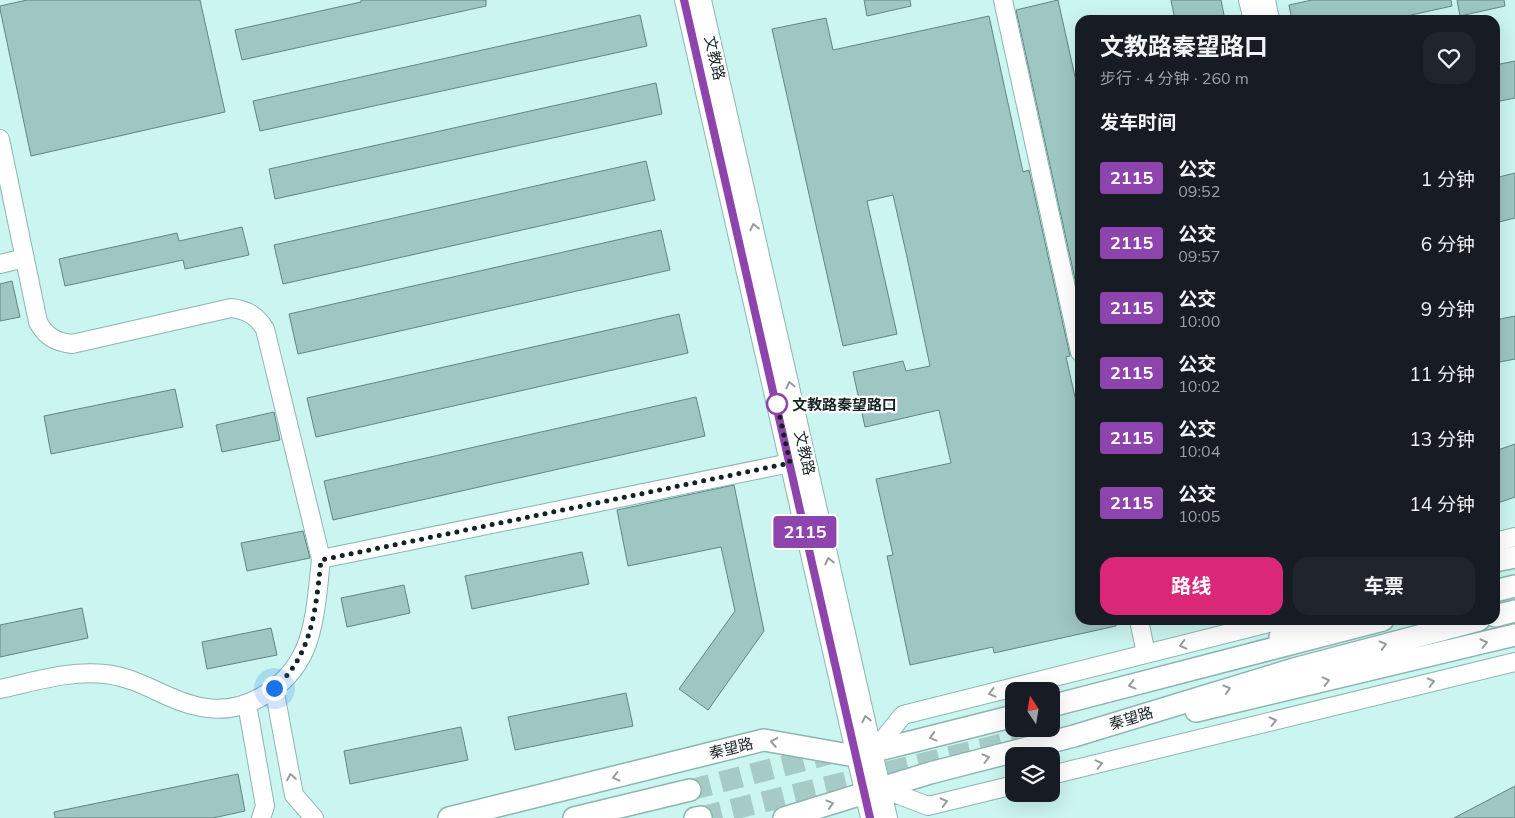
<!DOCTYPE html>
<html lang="zh">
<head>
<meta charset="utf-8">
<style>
  :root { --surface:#171b24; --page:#20242c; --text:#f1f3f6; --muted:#9ea1a6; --accent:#db2777 }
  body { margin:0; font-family:Mulish,"Noto Sans SC",sans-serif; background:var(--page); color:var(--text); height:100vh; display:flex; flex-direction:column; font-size:19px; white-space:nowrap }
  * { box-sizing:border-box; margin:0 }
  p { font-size:16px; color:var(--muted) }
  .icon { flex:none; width:28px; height:28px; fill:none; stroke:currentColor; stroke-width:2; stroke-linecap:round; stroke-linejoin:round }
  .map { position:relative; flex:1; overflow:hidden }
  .details { position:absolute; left:1075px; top:15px; width:425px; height:610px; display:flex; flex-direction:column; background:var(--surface); border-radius:15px; box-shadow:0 5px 20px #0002 }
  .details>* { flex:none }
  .badge { padding:0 10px; border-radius:4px; font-size:18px; line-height:32px }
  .needle { width:32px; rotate:348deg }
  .fabs { position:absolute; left:1005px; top:682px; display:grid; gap:10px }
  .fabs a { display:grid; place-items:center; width:55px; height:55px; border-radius:10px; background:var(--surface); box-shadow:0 5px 20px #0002; font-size:25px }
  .you { position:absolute; width:25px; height:25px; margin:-12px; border:4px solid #fff; border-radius:50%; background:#1a73e8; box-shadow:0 0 0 8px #1a73e833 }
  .map>.badge { position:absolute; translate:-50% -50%; box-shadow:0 0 0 2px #fff }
  h2 { padding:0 25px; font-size:19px; line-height:45px }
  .round { display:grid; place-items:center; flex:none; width:52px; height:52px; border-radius:15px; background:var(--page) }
  .summary { display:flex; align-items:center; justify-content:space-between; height:85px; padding:0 25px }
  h1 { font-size:24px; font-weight:700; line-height:38px }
  .cta { display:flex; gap:10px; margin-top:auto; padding:10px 25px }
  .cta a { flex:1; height:58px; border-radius:15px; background:var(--accent); color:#fff; font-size:20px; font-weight:700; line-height:58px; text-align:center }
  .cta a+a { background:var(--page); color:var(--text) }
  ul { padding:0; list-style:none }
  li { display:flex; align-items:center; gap:15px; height:65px; padding:0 25px }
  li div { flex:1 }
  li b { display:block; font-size:19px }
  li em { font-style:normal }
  li .badge { min-width:55px; font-weight:700; text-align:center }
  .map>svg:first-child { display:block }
  .building { fill:#9ec6c2; stroke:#608682 }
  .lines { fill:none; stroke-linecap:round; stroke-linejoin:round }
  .major-tunnel { stroke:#a6cbc7; stroke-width:21; stroke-dasharray:21 11; stroke-linecap:butt }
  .minor-casing { stroke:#8db5b1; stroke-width:20 }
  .major-casing { stroke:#8db5b1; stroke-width:24 }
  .minor { stroke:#fff; stroke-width:18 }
  .major { stroke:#fff; stroke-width:21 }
  .oneway { stroke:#959c9c }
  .line-casing { stroke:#fff; stroke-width:11 }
  .line { stroke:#8e44ad; stroke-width:8 }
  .walk { stroke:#142322; stroke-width:5; stroke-dasharray:0 9 }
  .stop-dot { fill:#fff; stroke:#8e44ad; stroke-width:2.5 }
  .labels { text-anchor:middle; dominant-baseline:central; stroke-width:4.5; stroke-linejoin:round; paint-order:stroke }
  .street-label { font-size:15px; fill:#142322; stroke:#fff }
  .stop-label { font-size:15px; font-weight:bold; fill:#142322; stroke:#fff; text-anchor:start }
</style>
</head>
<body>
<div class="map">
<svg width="1515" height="818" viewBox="0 0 1515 818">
  <rect width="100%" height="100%" fill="#cbf5f0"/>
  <path class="building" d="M 27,0 L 200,0 L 225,112 L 31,156 L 0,9 L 0,6 Z
    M 361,0 L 486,0 L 486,6 L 242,60 L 235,30 L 361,2 Z
    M 864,0 L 910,0 L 911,6 L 867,16 Z
    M 1058,0 L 1080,99 L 1080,302 L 1016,10 Z
    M 1171,0 L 1221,0 L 1225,20 L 1175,20 Z
    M 1312,0 L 1451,0 L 1452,6 L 1389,20 L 1292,20 L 1289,5 Z
    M 1457,0 L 1504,0 L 1505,6 L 1460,16 Z
    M 640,15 L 647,46 L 260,131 L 253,101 Z
    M 989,16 L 1023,172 L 1029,170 L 1070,356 L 1066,357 L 1080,419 L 1080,620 L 1115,620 L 1116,626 L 994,653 L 993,647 L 910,665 L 887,556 L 893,555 L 876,479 L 951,463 L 939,410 L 865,427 L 853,372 L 903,361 L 906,371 L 930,366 L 907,257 L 893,195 L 867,201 L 897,334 L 843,346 L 772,29 L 826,18 L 833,50 Z
    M 1515,61 L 1515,98 L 1495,102 L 1495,65 Z
    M 656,83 L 662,114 L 275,199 L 269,169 Z
    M 646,161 L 655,200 L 283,284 L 274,245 Z
    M 1515,173 L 1515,218 L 1495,223 L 1495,178 Z
    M 242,227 L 249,255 L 185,269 L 183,260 L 65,286 L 59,259 L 177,233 L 179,241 Z
    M 661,230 L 670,270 L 298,354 L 289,314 Z
    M 12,281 L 20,317 L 0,321 L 0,284 Z
    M 679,314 L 688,353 L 316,437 L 307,398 Z
    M 1515,316 L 1515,359 L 1495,363 L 1495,320 Z
    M 175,389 L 183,427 L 51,454 L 44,416 Z
    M 696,397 L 705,436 L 333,520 L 324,481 Z
    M 274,412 L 280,440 L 222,452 L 216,425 Z
    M 1515,444 L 1515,497 L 1495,504 L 1495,451 Z
    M 734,485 L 764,631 L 708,710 L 679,689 L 735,611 L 721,547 L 628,566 L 617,510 Z
    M 303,531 L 310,558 L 247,571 L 241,543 Z
    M 582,552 L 589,584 L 472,609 L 465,576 Z
    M 404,585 L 410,613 L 347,627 L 341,598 Z
    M 82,608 L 88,638 L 0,657 L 0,625 Z
    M 271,628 L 277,655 L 207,669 L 202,642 Z
    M 626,693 L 633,726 L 515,750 L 508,717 Z
    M 461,727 L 468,760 L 350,784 L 344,751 Z
    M 238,774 L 245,811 L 213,818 L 55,818 L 54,812 Z
    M 1515,786 L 1515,818 L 1454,818 Z"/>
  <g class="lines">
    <path class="major-tunnel" d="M 690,790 L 837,752
      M 701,817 L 1019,740"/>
    <g class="minor-casing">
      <path id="minor" d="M 684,0 L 870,818
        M 702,0 L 888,818
        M 1003,0 L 1080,352
        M 1248,0 L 1253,20
        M 1266,0 L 1270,20
        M 0,139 L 38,322 C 46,337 56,342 72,344 L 231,308 C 247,310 256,315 265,329 L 321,559 C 318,587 316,623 305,649 C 288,688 244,716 201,707 C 167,701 142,678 105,674 C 70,670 33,682 0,689
        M 0,264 L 25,258
        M 1495,542 L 1515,537
        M 321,559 L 790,463
        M 1139,620 L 1146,654
        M 274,688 L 294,795 L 314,818
        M 247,704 L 265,806 L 261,818
        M 873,752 L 903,715 L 1281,620
        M 1051,775 L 1515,662
        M 881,788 L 928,806 L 1014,785"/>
    </g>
    <g class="major-casing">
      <path id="major" d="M 1495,561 L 1515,557
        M 1495,591 L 1515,586
        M 1495,616 L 1515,611
        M 1280,637 L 1316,620
        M 1051,706 L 1383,620
        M 1196,711 L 1515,635
        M 449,818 L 764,740 L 855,756 L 1014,716
        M 574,818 L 690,790
        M 695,818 L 701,817
        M 784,818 L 930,773 L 1074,736 L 1294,669 L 1479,620"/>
    </g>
    <use href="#minor" class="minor"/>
    <use href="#major" class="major"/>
  </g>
  <defs><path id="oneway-chevron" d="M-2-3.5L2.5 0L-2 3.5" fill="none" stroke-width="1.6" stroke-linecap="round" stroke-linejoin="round" transform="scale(1.25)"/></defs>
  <g class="oneway">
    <use href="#oneway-chevron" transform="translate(754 227) rotate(-103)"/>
    <use href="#oneway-chevron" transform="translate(790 385) rotate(-103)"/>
    <use href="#oneway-chevron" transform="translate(829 561) rotate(-103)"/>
    <use href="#oneway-chevron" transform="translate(1484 643) rotate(-14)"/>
    <use href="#oneway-chevron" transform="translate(1183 645) rotate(166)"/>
    <use href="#oneway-chevron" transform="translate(1383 645) rotate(-15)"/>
    <use href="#oneway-chevron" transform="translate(1326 681) rotate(-14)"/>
    <use href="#oneway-chevron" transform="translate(1431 682) rotate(-14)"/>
    <use href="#oneway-chevron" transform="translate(1132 685) rotate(165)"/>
    <use href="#oneway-chevron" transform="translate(1227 689) rotate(-17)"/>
    <use href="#oneway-chevron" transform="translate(992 693) rotate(166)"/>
    <use href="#oneway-chevron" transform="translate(866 719) rotate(-103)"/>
    <use href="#oneway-chevron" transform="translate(1273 721) rotate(-14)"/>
    <use href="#oneway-chevron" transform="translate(933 737) rotate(165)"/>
    <use href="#oneway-chevron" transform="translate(774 742) rotate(-170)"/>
    <use href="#oneway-chevron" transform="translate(986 758) rotate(-14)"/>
    <use href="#oneway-chevron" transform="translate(1099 764) rotate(-14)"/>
    <use href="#oneway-chevron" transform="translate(291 777) rotate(-100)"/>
    <use href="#oneway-chevron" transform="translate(616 777) rotate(166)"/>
    <use href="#oneway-chevron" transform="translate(944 802) rotate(-14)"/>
    <use href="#oneway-chevron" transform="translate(830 804) rotate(-17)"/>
  </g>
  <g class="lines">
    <g class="line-casing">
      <path id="line" d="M 684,0 L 870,818"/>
    </g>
    <use href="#line" class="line"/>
    <path class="walk" d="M 274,688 C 313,656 316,606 321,560 L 790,463 L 777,404"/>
  </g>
  <circle class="stop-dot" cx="777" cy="404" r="10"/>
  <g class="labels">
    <g class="street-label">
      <text transform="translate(715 58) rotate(77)">文教路</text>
      <text transform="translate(805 453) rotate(77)">文教路</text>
      <text transform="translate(1131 718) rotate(-17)">秦望路</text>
      <text transform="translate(731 748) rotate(-14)">秦望路</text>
    </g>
    <g class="stop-label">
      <text x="792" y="404">文教路秦望路口</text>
    </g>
  </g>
</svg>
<div class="fabs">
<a><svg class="needle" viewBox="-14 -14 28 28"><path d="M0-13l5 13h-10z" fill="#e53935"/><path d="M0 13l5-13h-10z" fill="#9ea1a6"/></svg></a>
<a><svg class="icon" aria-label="layers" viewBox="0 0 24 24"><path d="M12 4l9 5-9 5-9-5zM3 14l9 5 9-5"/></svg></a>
</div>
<div class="you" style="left:274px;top:688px"></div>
<b class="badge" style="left:805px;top:532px;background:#8e44ad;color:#fff">2115</b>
<section class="details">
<div class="summary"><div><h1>文教路秦望路口</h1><p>步行 · 4 分钟 · 260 m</p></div><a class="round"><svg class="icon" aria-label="heart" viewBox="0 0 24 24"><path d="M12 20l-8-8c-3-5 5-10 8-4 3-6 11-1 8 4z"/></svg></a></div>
<h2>发车时间</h2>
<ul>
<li><span class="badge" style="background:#8e44ad;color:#fff">2115</span><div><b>公交</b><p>09:52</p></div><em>1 分钟</em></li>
<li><span class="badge" style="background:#8e44ad;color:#fff">2115</span><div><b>公交</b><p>09:57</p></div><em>6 分钟</em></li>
<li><span class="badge" style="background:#8e44ad;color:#fff">2115</span><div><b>公交</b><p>10:00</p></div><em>9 分钟</em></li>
<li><span class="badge" style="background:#8e44ad;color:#fff">2115</span><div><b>公交</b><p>10:02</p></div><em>11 分钟</em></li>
<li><span class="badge" style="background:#8e44ad;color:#fff">2115</span><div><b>公交</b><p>10:04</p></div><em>13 分钟</em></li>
<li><span class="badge" style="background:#8e44ad;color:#fff">2115</span><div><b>公交</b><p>10:05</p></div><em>14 分钟</em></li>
</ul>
<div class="cta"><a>路线</a><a>车票</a></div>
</section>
</div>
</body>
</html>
